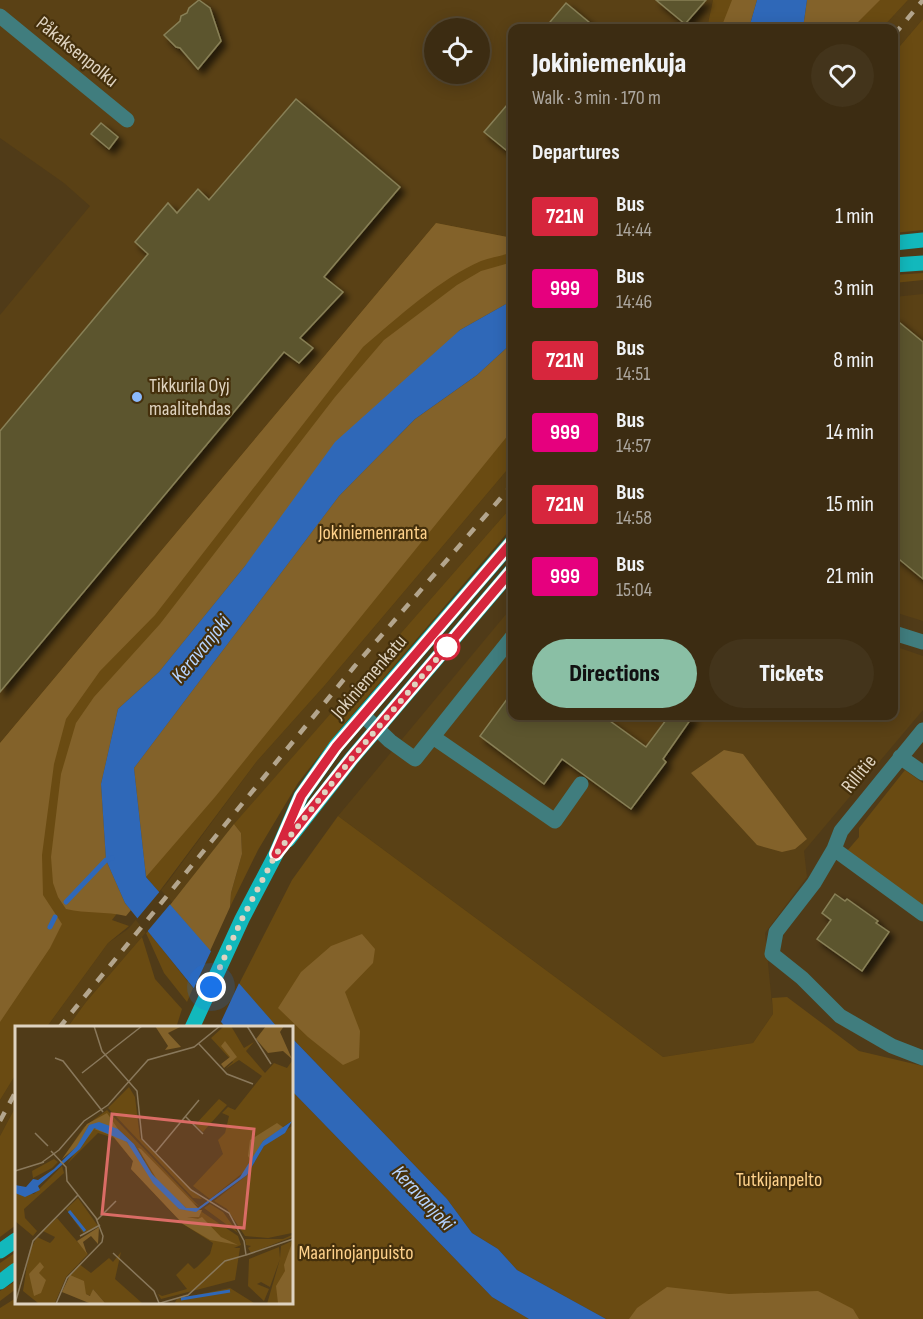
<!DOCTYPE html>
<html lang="en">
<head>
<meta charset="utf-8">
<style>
  :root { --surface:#3c2c12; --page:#43341b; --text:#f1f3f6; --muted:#aca79f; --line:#554832; --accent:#8abfa5 }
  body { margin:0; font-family:"Sofia Sans Condensed",sans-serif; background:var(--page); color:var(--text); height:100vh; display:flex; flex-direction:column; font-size:22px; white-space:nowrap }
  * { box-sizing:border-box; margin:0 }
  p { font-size:20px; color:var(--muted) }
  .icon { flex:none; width:33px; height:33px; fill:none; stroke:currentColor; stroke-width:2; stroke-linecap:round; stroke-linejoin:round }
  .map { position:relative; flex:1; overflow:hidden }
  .details { position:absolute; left:508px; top:24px; width:390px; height:696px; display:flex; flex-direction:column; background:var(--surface); border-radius:12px; box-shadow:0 3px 15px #0003,0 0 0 2px var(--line) }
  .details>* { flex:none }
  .badge { padding:0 12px; border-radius:4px; font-size:21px; line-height:39px }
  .buttons { position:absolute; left:424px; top:18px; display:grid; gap:12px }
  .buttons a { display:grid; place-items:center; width:66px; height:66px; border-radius:50%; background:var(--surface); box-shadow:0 3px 15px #0003,0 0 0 2px var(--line); font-size:30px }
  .you { position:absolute; width:30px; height:30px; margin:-15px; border:4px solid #fff; border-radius:50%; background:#1a73e8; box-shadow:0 0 0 9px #1a73e833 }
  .map>.badge { position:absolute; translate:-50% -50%; box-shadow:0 0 0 3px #fff }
  h2 { padding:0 24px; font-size:22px; line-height:54px }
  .round { display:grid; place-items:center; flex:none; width:63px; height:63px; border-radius:32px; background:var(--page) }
  .summary { display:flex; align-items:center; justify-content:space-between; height:102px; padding:0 24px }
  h1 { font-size:28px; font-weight:800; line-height:45px }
  .primary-button { display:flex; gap:12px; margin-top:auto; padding:12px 24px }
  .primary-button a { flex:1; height:69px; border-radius:36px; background:var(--accent); color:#111; font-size:24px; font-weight:800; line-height:69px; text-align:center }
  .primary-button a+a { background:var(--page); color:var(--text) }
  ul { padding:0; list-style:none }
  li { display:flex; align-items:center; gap:18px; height:72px; padding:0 24px }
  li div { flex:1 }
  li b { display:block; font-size:22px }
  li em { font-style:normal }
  li .badge { min-width:66px; font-weight:700; text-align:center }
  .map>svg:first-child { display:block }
  .built { fill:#5a4115; fill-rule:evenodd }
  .green { fill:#6a4b12 }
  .forest { fill:#83622a }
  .water { fill:#2f68b8 }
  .pier { fill:#503b18 }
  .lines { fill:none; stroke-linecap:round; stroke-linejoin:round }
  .stream { stroke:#2f68b8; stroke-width:5 }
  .building { fill:#5c542d; stroke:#888057; stroke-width:1.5; filter:url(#shadow) }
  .minor { stroke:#407d7e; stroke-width:15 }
  .major { stroke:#12b8bc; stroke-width:15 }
  .rail { stroke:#b3a58d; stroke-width:4.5; stroke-dasharray:10 10; stroke-linecap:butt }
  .line-casing { stroke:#fff; stroke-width:14 }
  .line { stroke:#d7263d; stroke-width:9 }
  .walk { stroke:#dfd3c0; stroke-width:6; stroke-dasharray:0 10.8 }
  .poi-dot { fill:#8bb9fc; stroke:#45300c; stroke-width:2 }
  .stop-dot { fill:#fff; stroke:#d7263d; stroke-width:3 }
  .labels { text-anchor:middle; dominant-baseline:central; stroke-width:4.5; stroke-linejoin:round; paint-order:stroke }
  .street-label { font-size:20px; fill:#dfd3c0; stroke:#45300c }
  .poi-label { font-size:20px; fill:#dfd3c0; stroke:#45300c; text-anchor:start }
  .park-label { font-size:20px; fill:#fed18b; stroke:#45300c }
  .water-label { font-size:21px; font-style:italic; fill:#b5d3fe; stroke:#45300c }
  .inset-river { fill:none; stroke:#2f68b8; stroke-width:3 }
  .inset-road { fill:none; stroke:#89785b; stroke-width:1.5 }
  .view { fill:#da6c65; fill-opacity:0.15; stroke:#da6c65; stroke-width:3 }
  .inset-edge { fill:none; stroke:#dfd3c0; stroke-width:3 }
</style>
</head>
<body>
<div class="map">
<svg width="923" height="1319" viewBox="0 0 923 1319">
  <defs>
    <filter id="shadow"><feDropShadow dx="5" dy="5" stdDeviation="3" flood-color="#0009"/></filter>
  </defs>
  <rect width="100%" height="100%" fill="#503b18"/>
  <path class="built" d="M 0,0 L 713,0 L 707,28 L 513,28 L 513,238 L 436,223 L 0,743 L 0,315 L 90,206 L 64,183 L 0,138 ZM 435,28 L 480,28 L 480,74 L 435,74 Z
    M 908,0 L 923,0 L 923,19 L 894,53 L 894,28 L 882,28 Z
    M 923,294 L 923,621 L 894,612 L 894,297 Z
    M 513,463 L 513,505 L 237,821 L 180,893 L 86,1002 L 67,1028 L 46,1028 L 108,943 L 128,929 L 167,883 L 257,761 L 325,685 Z
    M 513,606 L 513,716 L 894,716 L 894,646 L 923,656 L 923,710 L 804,851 L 807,877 L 765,933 L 773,1014 L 753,1043 L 663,1057 L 338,816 Z
    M 16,1074 L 16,1106 L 0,1136 L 0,1100 Z"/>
  <path class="green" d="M 713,0 L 757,0 L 749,28 L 707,28 Z
    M 807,0 L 908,0 L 882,28 L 803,28 Z
    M 923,19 L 923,230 L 894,233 L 894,53 Z
    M 436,223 L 513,238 L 513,300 L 460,330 L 125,903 L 112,920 L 129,926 L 108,943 L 46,1028 L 16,1028 L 16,1074 L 0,1100 L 0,743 Z
    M 923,273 L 923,280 L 894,283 L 894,275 Z
    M 513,342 L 513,463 L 325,685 L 257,761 L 159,892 L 146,877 L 477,375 Z
    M 513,505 L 513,526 L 340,729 L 298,783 L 258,850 L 230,907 L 231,893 L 242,854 L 241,833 L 234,824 Z
    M 905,770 L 923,783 L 923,906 L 847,851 L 859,837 L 859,828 Z
    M 338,816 L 663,1057 L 753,1043 L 773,1014 L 772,998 L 787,997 L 859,1051 L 923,1066 L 923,1319 L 606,1319 L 517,1270 L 498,1249 L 472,1233 L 447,1199 L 291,1037 L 291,1028 L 278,1028 L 274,1025 L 239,984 L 292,880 Z
    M 148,931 L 193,988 L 187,1002 L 164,973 L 146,933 Z
    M 142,937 L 155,979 L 182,1009 L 176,1028 L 67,1028 L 86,1002 Z
    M 291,1090 L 492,1297 L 529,1319 L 0,1319 L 0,1308 L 16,1298 L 16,1302 L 291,1302 Z
    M 16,1106 L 16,1225 L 0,1237 L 0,1136 Z
    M 16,1252 L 16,1262 L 0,1274 L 0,1263 Z
    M 16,1281 L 16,1289 L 0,1301 L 0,1291 Z"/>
  <path class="forest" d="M 732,0 L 757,0 L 749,28 L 721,28 Z
    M 807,0 L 880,0 L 852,28 L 803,28 Z
    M 436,223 L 513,238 L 513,252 C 503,256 491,257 481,261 C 441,278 397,318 363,347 L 155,615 L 100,671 L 66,719 L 54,764 L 42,855 L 43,895 L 62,924 L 50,948 L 0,1022 L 0,743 Z
    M 513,262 L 513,300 L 460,330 L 245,566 L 159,672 L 118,709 L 101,784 L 106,860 L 125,903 L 131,910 L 126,916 C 106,911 86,914 66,909 L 58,897 L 53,883 L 51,857 L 61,774 L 76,723 L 94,697 L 160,624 L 335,397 L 384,340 L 457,285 L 481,271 Z
    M 513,342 L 513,429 L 215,797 L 146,877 L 134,768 L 339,496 L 415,419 L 477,375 Z
    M 724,750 L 743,754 L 807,839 L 795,849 L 782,852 L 757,845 L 691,773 Z
    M 234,824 L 241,833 L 242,854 L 231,893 L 230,907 L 210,951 L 170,905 Z
    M 362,934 L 375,949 L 373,963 L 345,992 L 360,1031 L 359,1058 L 343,1065 L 308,1037 L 278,1008 L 301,972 L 331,946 Z
    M 667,1287 L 729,1294 L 818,1291 L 853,1309 L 859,1319 L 629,1319 L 637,1308 Z"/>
  <path class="water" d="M 757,0 L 807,0 L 803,28 L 749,28 Z
    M 513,300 L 513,342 L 477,375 L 415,419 L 339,496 L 134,768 L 146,877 L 278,1028 L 226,1028 L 125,903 L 106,860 L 101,784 L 118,709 L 159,672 L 245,566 L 335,442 L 460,330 Z
    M 291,1037 L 447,1199 L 472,1233 L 498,1249 L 517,1270 L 606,1319 L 529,1319 L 492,1297 L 291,1090 Z"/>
  <path class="pier" d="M 161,890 L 172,902 L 146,933 L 136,920 Z
    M 212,949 L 240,981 L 219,1026 L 192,992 Z"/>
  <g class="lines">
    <path class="stream" d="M 66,902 L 106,860 L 112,858
      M 50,927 L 55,917"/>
  </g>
  <path class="building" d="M 199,0 L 210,8 L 221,41 L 198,69 L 180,48 L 176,47 L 164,35 L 180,21 L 181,16 L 187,13 L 189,8 Z
    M 656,0 L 706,0 L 685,24 Z
    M 566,3 L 596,28 L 545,28 Z
    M 513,98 L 513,141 L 506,150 L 484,132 Z
    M 296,99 L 400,187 L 324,277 L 343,292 L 300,338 L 313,348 L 299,363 L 284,352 L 0,692 L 0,431 L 148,254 L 135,242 L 168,203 L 177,213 L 198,189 L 209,200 Z
    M 101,123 L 118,137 L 109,149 L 91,134 Z
    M 894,318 L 923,342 L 923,579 L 894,555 Z
    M 513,691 L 513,716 L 603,716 L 646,747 L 669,716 L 693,716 L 663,759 L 666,762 L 631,809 L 562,759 L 544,784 L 480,736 Z
    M 835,894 L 845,901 L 847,899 L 878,921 L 876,923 L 889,932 L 862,971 L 817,939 L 831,920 L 822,913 Z"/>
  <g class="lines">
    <path class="minor" d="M 0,16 L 127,120
      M 894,633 L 923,642
      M 364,716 L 390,741 L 415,759 L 513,636
      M 923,730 L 841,831 L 834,849 L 814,883 L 776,932 L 772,954 L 802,978 L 840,1016 L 892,1046 L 923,1058
      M 433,737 L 555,821 L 581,784
      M 900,757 L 923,773
      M 834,849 L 923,914"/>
    <path class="major" d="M 894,243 L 923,240
      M 894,265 L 923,263
      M 288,840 L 352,758 L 513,569
      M 192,1028 L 242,919 L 276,854 L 301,796 L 336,746 L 513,541
      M 0,1251 L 16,1240
      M 0,1282 L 16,1270"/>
    <path class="rail" d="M 894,35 L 923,0
      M 59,1028 L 354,667 L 513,484
      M 0,1121 L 16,1091"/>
  </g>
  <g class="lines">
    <g class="line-casing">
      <path id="line" d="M 513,541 L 336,747 L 301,796 L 276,854 L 352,758 L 513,569"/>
    </g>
    <use href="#line" class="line"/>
    <path class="walk" d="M 211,987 L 242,919 L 276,854 L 352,758 L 453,640 L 447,647"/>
  </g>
  <circle class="poi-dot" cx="137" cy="397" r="6"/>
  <circle class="stop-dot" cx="447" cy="647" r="12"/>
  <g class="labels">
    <g class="street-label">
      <text transform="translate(77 52) rotate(39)">Påkaksenpolku</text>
      <text transform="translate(369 677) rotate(-49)">Jokiniemenkatu</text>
      <text transform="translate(859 774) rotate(-51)">Rillitie</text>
    </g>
    <g class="poi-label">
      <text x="149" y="386">Tikkurila Oyj<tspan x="149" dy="23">maalitehdas</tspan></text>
    </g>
    <g class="park-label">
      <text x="373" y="533">Jokiniemenranta</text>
      <text x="779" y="1180">Tutkijanpelto</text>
      <text x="356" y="1253">Maarinojanpuisto</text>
    </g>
    <g class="water-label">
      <text transform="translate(201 649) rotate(-51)">Keravanjoki</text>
      <text transform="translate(423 1198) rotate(47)">Keravanjoki</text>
    </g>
  </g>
  <g transform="translate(15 1026)">
    <rect width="278" height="278" fill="#503b18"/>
    <path d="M 216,0 L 229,22 L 239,16 L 231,25 L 250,47 L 259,37 L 272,42 L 277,35 L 277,95 L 253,111 L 229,146 L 195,173 L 178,160 L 208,128 L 203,114 L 210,107 L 214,90 L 207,87 L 213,81 L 220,84 L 247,50 L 224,34 L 210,43 L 218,36 L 196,12 L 208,1 ZM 114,61 L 120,71 L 125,112 L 187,173 L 178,172 L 93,82 ZM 204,73 L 212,79 L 188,106 L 180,99 ZM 92,84 L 172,168 L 185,181 L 144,157 L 119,118 L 103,103 L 84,96 L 67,108 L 47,133 L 69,101 ZM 277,100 L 277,207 L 253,212 L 230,210 L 212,183 L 199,175 L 232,149 L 250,118 ZM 78,102 L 98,107 L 187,186 L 223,210 L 226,219 L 219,222 L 225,222 L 220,254 L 146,273 L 143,268 L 147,270 L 172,263 L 161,249 L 173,237 L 179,243 L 182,241 L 195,228 L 198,217 L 168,198 L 116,143 L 118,135 L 99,112 L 83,107 L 52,138 ZM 39,133 L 43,136 L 37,142 L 18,152 L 17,145 ZM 47,140 L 49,147 L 9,183 L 10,192 L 22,205 L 18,210 L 0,195 L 0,167 L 19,168 ZM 63,172 L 83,200 L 68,207 L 51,183 ZM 195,178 L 208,186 L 223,207 L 189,182 ZM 42,192 L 73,228 L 51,251 L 40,277 L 23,277 L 8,265 L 14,226 L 22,211 L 35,217 L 38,214 L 40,211 L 28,205 ZM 277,209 L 277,211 L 236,227 L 233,222 L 236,220 L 231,219 L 230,213 L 268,213 ZM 277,215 L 277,277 L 252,278 L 265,233 L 255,261 L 246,256 L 242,258 L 254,263 L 249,275 L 233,260 L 234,233 L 264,221 L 265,232 L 266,220 ZM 106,226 L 100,253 L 127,277 L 90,277 L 78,263 L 76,270 L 71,268 L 55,249 L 64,238 L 76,247 L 94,232 L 98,236 ZM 215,262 L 239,277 L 159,278 L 162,273 Z" fill="#6a4b12"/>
    <path d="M 140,0 L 167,0 L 153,7 L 166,21 L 150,24 L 153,20 ZM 251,0 L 269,0 L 265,6 L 277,33 L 268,25 L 253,27 L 241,13 ZM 210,15 L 222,31 L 209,42 L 206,38 L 215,31 L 206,20 ZM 92,87 L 103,103 L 74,99 L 63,120 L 47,133 L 72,98 ZM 262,97 L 269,102 L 248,115 L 237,136 L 233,130 L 235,114 ZM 78,102 L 98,107 L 112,116 L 164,183 L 187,184 L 184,191 L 172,191 L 183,193 L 187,191 L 206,211 L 223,219 L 195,214 L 168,198 L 116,143 L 118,135 L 98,110 L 79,103 L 71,114 ZM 123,122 L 126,123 L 183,182 L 171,182 L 144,157 ZM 84,201 L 83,218 L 76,210 L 68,216 L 72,228 L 62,215 ZM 277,217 L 277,277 L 263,277 L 261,260 L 270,245 L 269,239 ZM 25,236 L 29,241 L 24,247 L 31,254 L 26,267 L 19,270 L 14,248 ZM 55,249 L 69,255 L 71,268 L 75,270 L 78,263 L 90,277 L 74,277 L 47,266 Z" fill="#83622a"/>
    <path d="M 277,95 L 270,107 L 249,120 L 232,149 L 181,186 L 164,183 L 138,157 L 112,116 L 79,102 L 65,123 L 23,160 L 25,164 L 10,171 L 0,167 L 0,159 L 11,161 L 18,153 L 23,154 L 39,143 L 62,120 L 74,99 L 84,96 L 103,103 L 119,118 L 137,148 L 171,182 L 183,182 L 225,151 L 248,115 Z" fill="#2f68b8"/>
    <path class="inset-river" d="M 54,185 L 70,205M 166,273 L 215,265"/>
    <path class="inset-road" d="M 79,0 L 87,25 L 122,65 L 127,113 L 176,164 L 214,187 L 229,215 L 231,229 L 210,235 L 173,269 L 142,278M 232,0 L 256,38M 184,18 L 212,48 L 238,58M 40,32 L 48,35 L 88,86M 67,47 L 127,0M 170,90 L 188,108M 20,107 L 33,120M 36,125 L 51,141 L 52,155 L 81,192 L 88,210 L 87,216 L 52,252 L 41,278M 140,127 L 184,74M 26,137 L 44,124 L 69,95 L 93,79 L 133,34 L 179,21 L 205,0M 0,145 L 29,136M 82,194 L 101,175M 65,210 L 85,199M 98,227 L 139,265 L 144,277M 231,229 L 278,213M 0,278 L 18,215 L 63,169"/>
    <path class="view" d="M 97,88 L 239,103 L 229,202 L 87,188 Z"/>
    <rect width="278" height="278" class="inset-edge"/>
  </g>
</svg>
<div class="buttons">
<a><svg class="icon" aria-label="locate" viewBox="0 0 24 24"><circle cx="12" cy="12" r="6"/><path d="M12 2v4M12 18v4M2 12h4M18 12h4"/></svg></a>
</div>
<div class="you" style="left:211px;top:987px"></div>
<section class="details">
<div class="summary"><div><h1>Jokiniemenkuja</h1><p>Walk · 3 min · 170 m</p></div><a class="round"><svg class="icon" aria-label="heart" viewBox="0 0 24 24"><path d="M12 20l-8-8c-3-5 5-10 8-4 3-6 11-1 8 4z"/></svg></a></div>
<h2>Departures</h2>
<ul>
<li><span class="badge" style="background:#d7263d;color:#fff">721N</span><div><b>Bus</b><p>14:44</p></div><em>1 min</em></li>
<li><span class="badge" style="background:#e6007e;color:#fff">999</span><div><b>Bus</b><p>14:46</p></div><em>3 min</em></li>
<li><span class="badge" style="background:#d7263d;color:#fff">721N</span><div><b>Bus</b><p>14:51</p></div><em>8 min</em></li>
<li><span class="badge" style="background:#e6007e;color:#fff">999</span><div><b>Bus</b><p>14:57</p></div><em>14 min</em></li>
<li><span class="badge" style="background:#d7263d;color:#fff">721N</span><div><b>Bus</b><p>14:58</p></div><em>15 min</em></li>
<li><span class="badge" style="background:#e6007e;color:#fff">999</span><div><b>Bus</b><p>15:04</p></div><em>21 min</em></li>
</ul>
<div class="primary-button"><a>Directions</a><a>Tickets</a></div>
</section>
</div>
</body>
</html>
